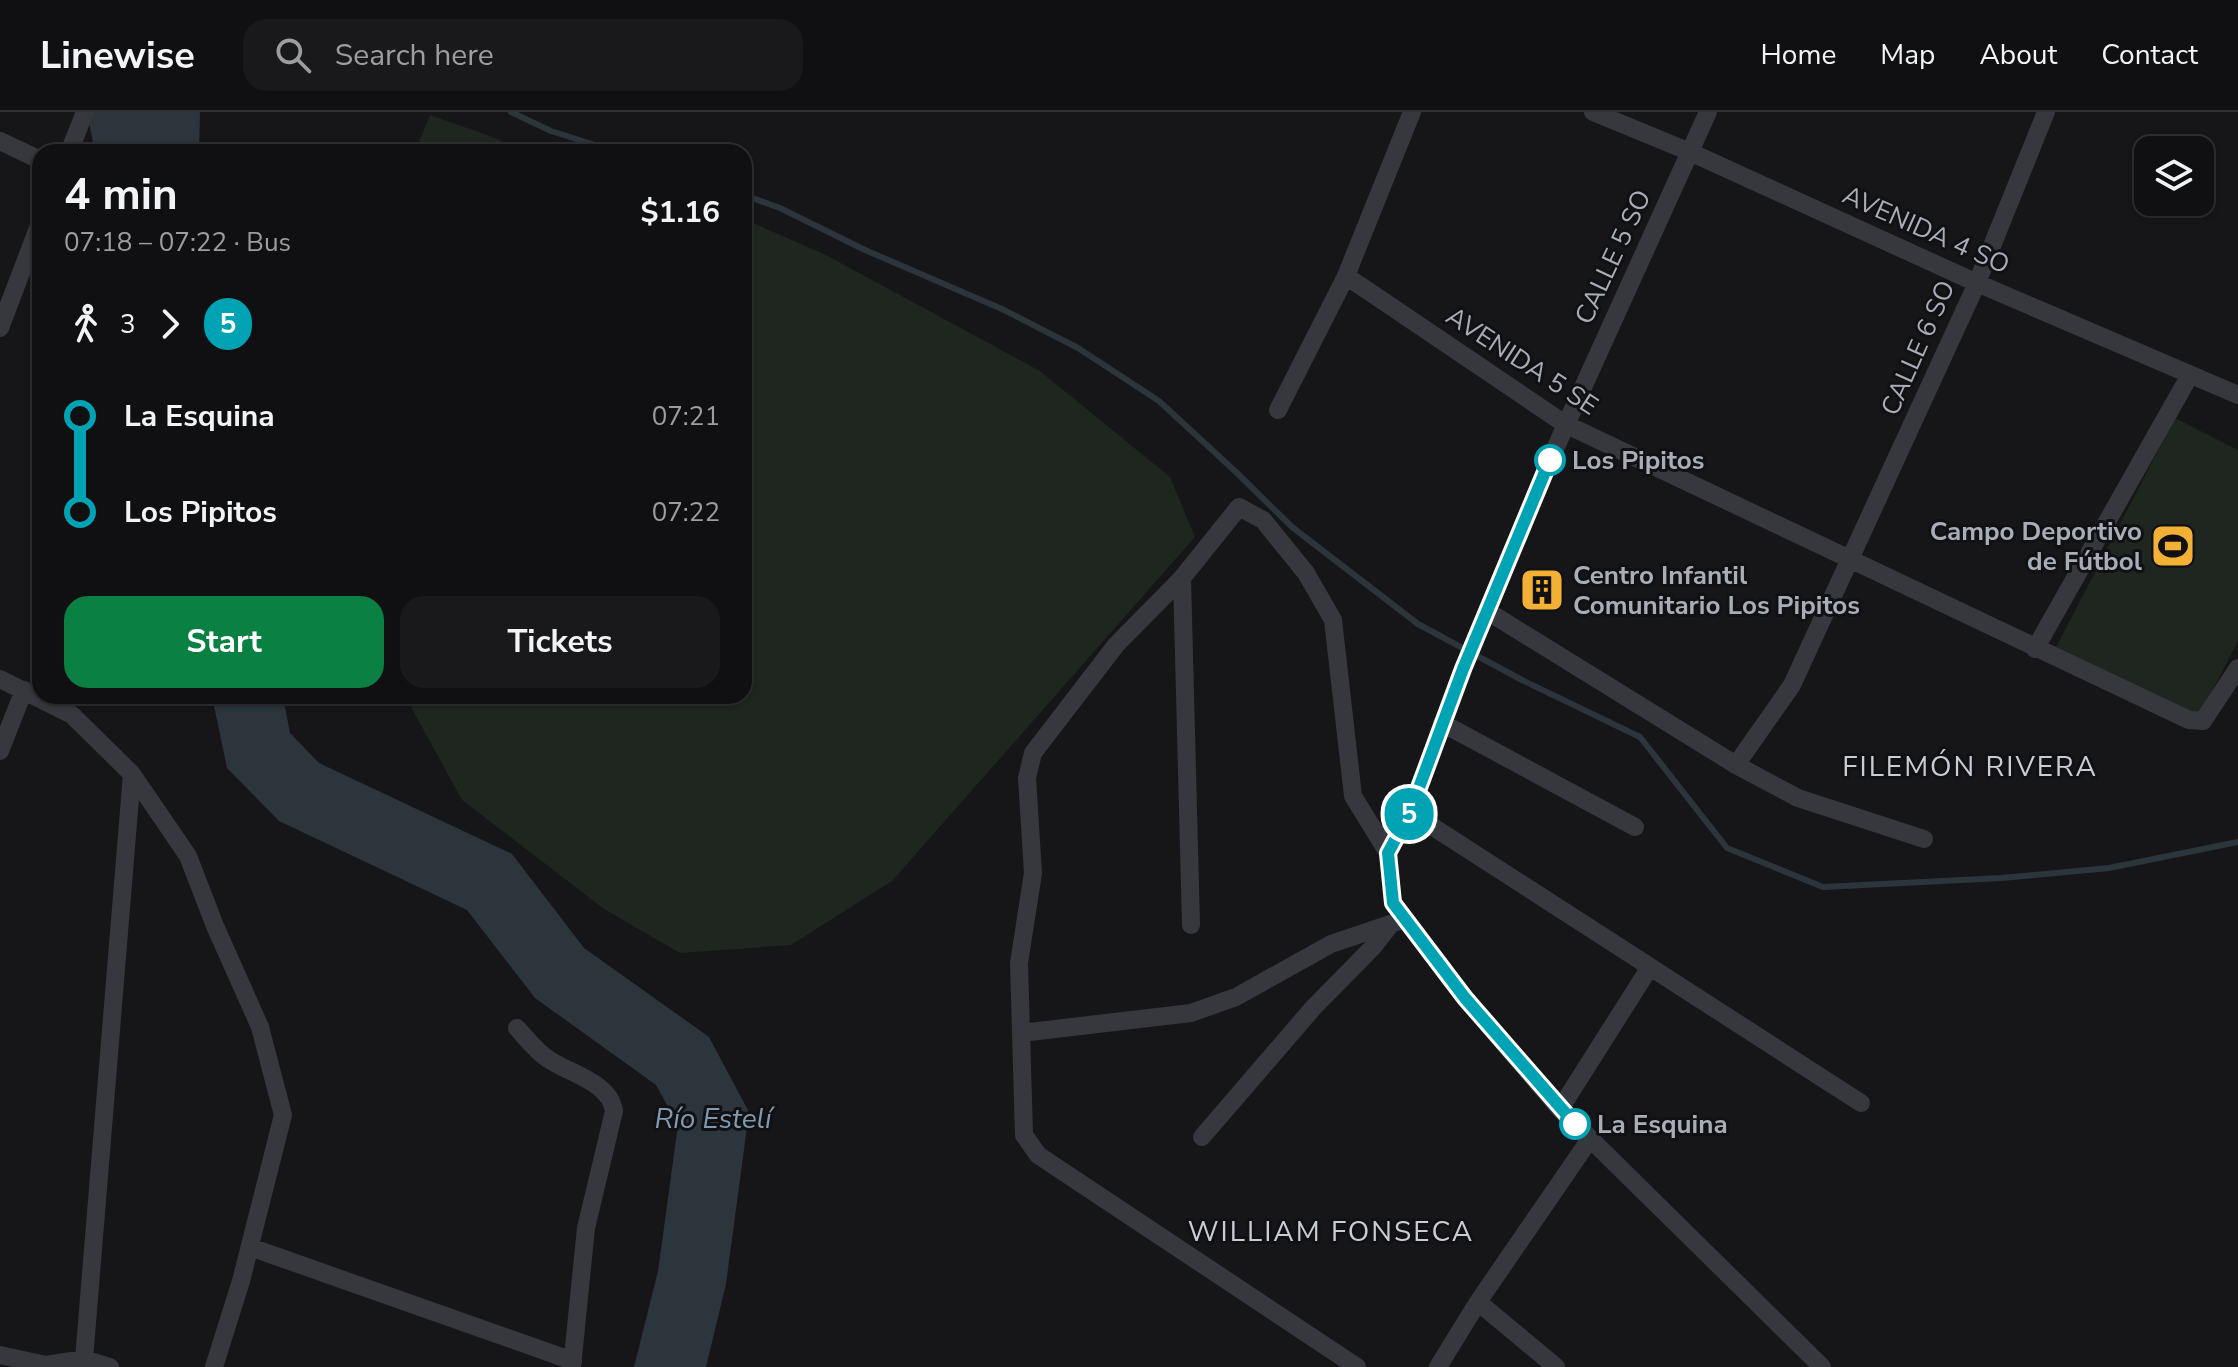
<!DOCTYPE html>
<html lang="en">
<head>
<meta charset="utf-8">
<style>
  :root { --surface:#101012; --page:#19191b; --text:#f1f3f6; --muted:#9c9d9f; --line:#303032; --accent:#0b8043 }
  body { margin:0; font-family:"Nunito Sans",sans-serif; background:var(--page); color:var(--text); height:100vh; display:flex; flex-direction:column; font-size:30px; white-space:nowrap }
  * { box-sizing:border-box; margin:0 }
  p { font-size:26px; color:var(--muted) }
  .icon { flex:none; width:44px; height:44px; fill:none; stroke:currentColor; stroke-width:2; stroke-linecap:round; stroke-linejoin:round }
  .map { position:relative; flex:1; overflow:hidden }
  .drawer { position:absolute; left:32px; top:32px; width:720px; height:560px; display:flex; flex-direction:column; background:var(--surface); border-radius:24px; box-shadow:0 2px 6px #0004,0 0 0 2px var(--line) }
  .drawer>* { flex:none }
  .badge { padding:0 16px; border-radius:26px; font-size:28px; line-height:52px }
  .fabs { position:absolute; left:2134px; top:24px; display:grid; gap:16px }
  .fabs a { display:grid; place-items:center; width:80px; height:80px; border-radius:16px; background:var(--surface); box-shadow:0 2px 6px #0004,0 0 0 2px var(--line); font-size:40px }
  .map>.badge { position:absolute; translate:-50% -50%; box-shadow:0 0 0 4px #fff }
  .legs { display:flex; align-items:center; gap:12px; height:88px; padding:0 32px; font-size:26px }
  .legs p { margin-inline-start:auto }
  .summary { display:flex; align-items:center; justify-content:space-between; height:136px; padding:0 32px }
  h1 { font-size:44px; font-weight:700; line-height:60px }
  .action { display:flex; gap:16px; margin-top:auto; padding:16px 32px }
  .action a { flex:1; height:92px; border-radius:24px; background:var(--accent); color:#fff; font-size:32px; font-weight:700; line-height:92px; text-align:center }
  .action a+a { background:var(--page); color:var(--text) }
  ul { padding:0 32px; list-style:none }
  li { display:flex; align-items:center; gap:28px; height:96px; font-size:30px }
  li i { display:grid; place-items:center; width:12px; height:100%; margin:0 10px; background:currentColor }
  li i::after { content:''; width:20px; height:20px; margin:-10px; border:6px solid; border-radius:50%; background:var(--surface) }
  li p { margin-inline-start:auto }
  li:first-child i { background:linear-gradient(#0000 50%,currentColor 0) }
  li:last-child i { background:linear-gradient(currentColor 50%,#0000 0) }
  header { display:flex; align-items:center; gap:48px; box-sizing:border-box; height:112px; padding:0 40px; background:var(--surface); border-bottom:2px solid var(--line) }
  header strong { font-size:38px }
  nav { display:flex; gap:44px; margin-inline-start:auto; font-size:28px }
  .search { width:560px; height:72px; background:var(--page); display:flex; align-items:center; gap:20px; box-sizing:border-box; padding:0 28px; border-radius:24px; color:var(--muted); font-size:30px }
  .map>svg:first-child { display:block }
  .green { fill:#1e261f }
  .water { fill:#2c353c }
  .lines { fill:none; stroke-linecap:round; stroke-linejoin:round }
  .stream { stroke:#2c353c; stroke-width:6 }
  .street { stroke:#37383d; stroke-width:18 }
  .line-1-casing { stroke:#fff; stroke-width:18 }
  .line-1 { stroke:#00a3b4; stroke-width:12 }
  .stop-1-dot { fill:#fff; stroke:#00a3b4; stroke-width:4 }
  .labels { text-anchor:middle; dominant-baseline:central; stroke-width:6; stroke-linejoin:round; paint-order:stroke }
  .street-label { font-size:26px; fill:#a8adb8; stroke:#111113 }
  .stop-label { font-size:26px; font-weight:bold; fill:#a8adb8; stroke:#111113; text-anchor:start }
  .poi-label { font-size:26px; font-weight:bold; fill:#a8adb8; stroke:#111113; text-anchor:end }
  .neighbourhood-label { font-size:28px; letter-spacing:2px; fill:#c9ccd4; stroke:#111113 }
  .water-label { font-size:28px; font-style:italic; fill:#7f9bb3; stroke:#111113 }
</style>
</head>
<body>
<header>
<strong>Linewise</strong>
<div class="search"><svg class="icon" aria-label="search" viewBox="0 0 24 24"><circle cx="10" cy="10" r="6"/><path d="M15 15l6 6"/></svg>Search here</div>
<nav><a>Home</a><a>Map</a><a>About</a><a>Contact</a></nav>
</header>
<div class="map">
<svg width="2238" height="1255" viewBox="0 0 2238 1255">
  <rect width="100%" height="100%" fill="#161618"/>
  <path class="green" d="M 430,3 L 490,24 L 525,40 L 415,40 Z
    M 744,107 L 824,142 L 1040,259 L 1170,365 L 1195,425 L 892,769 L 791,833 L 680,841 L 604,797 L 462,688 L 405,584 L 744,584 Z
    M 2175,306 L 2238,338 L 2238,529 L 2194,614 L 2053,541 Z"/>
  <path class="water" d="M 87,0 L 200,0 L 199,40 L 95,40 Z
    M 212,584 L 283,584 L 290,621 L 319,651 L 512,742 L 584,836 L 709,925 L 749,1000 L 726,1172 L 706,1255 L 634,1255 L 658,1159 L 678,1013 L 656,973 L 535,886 L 467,798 L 279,709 L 227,656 Z"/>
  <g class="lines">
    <path class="stream" d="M 511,0 L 551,19 L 617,40
      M 744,83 L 780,96 L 865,138 L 1002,197 L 1078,236 L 1159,289 L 1236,360 L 1292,415 L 1418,512 L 1522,568 L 1640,625 L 1727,736 L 1823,775 L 2002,766 L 2109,756 L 2238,730"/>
    <path class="street" d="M 1593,0 L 1690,40 L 1977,171 L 2238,283
      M 0,29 L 40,48
      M 69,40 L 85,0
      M 1346,164 L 1565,312 L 2189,608 L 2203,609 L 2238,556
      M 0,216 L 40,111
      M 1278,298 L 1346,164 L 1412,0
      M 1182,466 L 1116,533 L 1033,641 L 1027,666 L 1033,761 L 1019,851 L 1024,1023 L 1038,1043 L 1357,1255
      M 1487,499 L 1736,653 L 1798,686 L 1924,727
      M 2035,537 L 2190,263
      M 0,567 L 72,603 L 132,662 L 188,744 L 215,814 L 260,915 L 283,1003 L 241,1169 L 214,1255
      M 1442,611 L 1635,715
      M 0,639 L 24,578
      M 1736,653 L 1792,573 L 1977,171 L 2046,0
      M 1410,700 L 1861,991
      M 1388,741 L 1410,700 L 1463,557 L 1550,348 L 1708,0
      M 1191,813 L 1182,466 L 1239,395 L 1263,408 L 1306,461 L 1333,508 L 1353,684 L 1388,741 L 1393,791 L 1465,886 L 1560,997 L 1822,1255
      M 517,916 C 527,927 536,939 548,947 C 570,962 610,970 614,999 L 586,1116 L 572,1255
      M 1021,921 L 1191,901 L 1236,885 L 1331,832 L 1405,807
      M 1560,997 L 1650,855
      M 1202,1025 L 1313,896 L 1373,835 L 1391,812
      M 250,1135 L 573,1249
      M 1478,1190 L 1556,1255
      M 0,1243 L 46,1253 L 84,1247 L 110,1255
      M 84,1247 L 132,662
      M 1438,1255 L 1478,1190 L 1590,1027"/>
  </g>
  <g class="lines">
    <g class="line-1-casing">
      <path id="line-1" d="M 1550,348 L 1463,557 L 1410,700 L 1388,741 L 1393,791 L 1465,886 L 1575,1012"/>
    </g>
    <use href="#line-1" class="line-1"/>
  </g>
  <defs>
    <g id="stadium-square" transform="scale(2.3)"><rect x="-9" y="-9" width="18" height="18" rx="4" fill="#f2b134" stroke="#111113"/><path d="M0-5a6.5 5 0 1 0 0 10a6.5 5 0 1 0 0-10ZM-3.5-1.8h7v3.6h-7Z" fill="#111"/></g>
    <g id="building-square" transform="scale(2.3)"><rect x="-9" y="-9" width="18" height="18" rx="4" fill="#f2b134" stroke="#111113"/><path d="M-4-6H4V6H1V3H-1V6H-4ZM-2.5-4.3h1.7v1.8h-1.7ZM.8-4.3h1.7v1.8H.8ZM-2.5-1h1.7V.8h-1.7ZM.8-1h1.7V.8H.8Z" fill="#111"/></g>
  </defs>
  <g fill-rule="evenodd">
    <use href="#stadium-square" x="2173" y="434"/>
    <use href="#building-square" x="1542" y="478"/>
  </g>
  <g class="stop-1-dot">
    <circle cx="1550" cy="348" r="14"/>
    <circle cx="1575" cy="1012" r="14"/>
  </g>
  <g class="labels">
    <g class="street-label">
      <text transform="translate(1926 118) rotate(24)">AVENIDA 4 SO</text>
      <text transform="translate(1613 145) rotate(-65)">CALLE 5 SO</text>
      <text transform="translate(1918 236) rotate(-66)">CALLE 6 SO</text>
      <text transform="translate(1522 249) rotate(33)">AVENIDA 5 SE</text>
    </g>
    <g class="stop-label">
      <text x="1572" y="348">Los Pipitos</text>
      <text x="1597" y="1012">La Esquina</text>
    </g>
    <g class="poi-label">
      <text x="2142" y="419">Campo Deportivo<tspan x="2142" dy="30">de Fútbol</tspan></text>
      <text x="1573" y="463" text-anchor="start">Centro Infantil<tspan x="1573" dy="30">Comunitario Los Pipitos</tspan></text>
    </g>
    <g class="neighbourhood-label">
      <text x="1970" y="655">FILEMÓN RIVERA</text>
      <text x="1331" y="1120">WILLIAM FONSECA</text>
    </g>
    <g class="water-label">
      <text x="713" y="1007">Río Estelí</text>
    </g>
  </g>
</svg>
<div class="fabs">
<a><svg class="icon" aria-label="layers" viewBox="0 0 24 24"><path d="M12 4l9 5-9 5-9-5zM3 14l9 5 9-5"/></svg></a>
</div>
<b class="badge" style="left:1409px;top:702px;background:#00a3b4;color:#fff">5</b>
<section class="drawer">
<div class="summary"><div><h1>4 min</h1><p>07:18 – 07:22 · Bus</p></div><b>$1.16</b></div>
<div class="legs"><svg class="icon" aria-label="walk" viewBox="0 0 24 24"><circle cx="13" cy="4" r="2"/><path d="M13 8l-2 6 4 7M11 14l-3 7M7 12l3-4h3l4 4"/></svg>3<svg class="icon" aria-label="forward" viewBox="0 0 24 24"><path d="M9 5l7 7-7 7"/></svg><b class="badge" style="background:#00a3b4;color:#fff">5</b></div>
<ul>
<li><i style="color:#00a3b4"></i><b>La Esquina</b><p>07:21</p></li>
<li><i style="color:#00a3b4"></i><b>Los Pipitos</b><p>07:22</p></li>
</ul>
<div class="action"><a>Start</a><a>Tickets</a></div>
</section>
</div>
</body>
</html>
